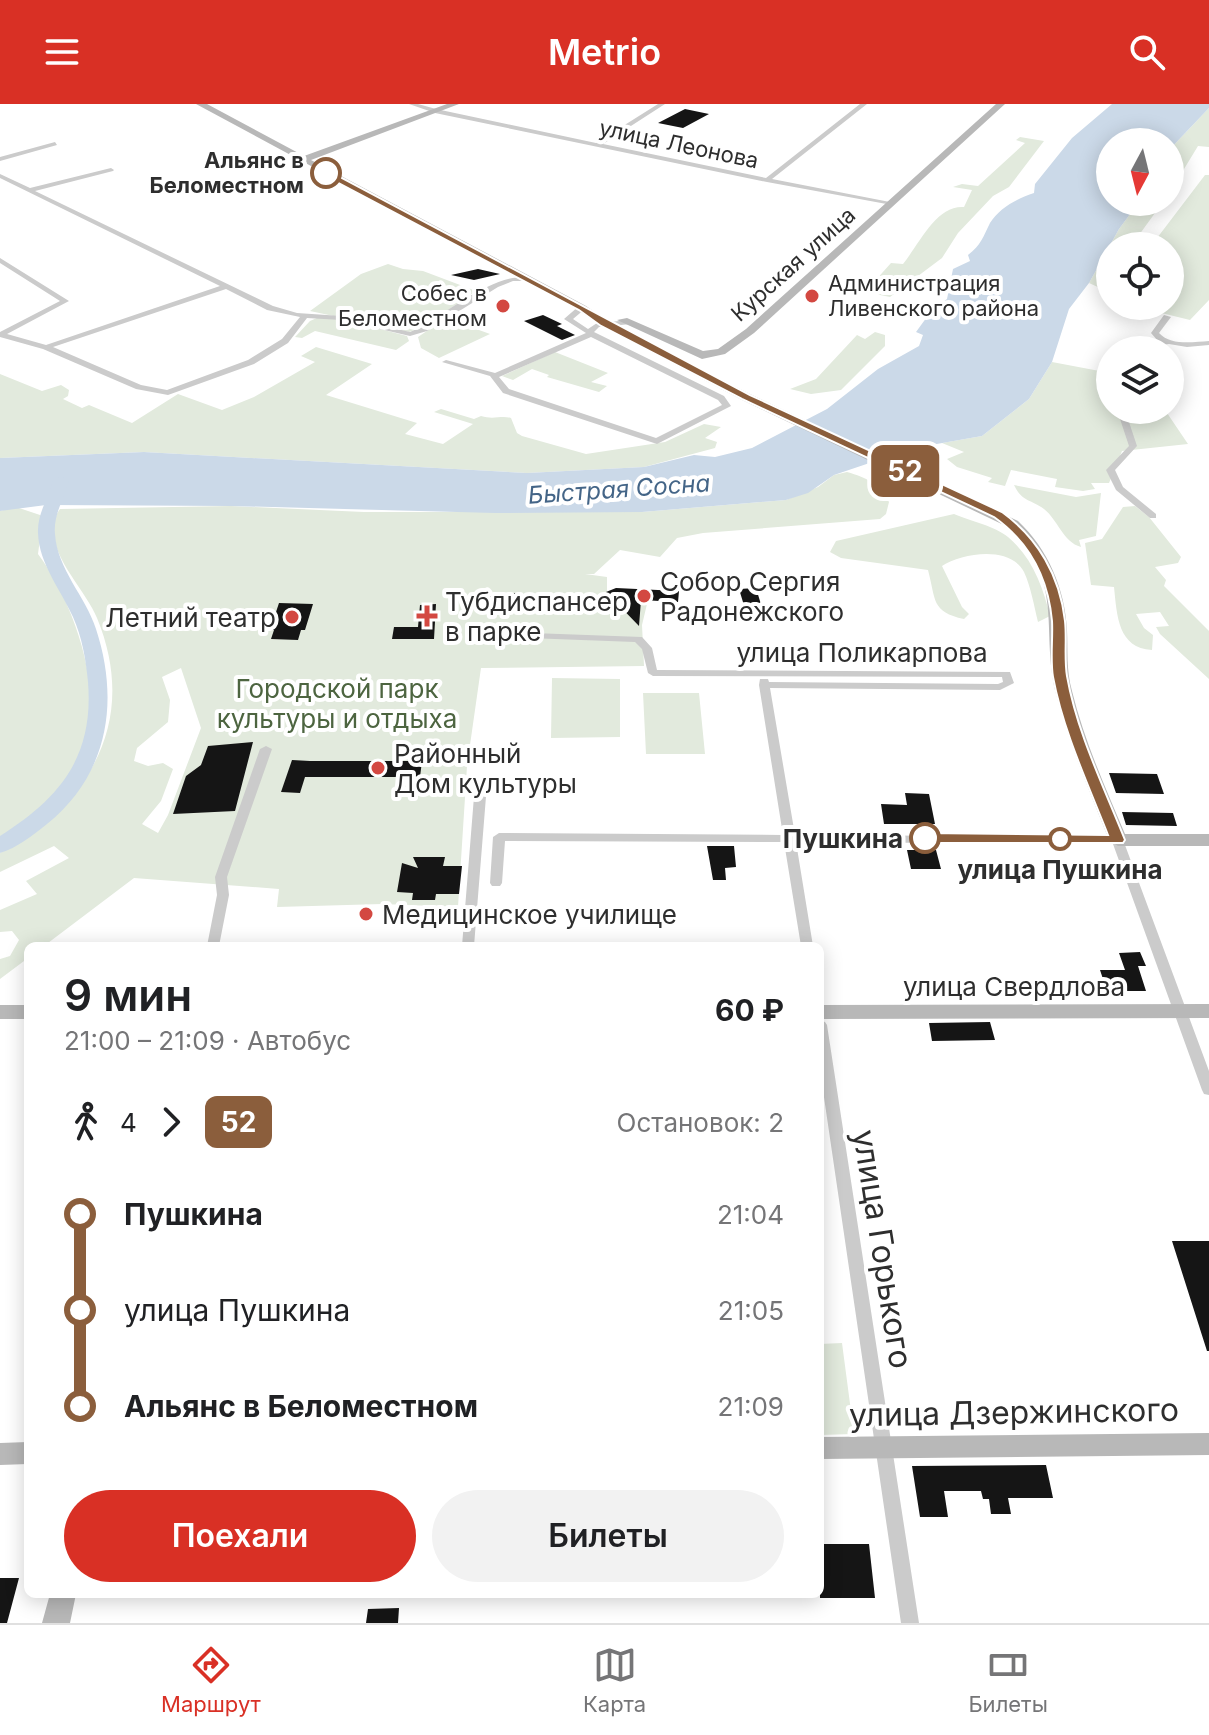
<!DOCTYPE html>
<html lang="ru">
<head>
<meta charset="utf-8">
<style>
  :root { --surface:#fff; --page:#f2f2f2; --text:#202124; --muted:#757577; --line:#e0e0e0; --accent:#d93025 }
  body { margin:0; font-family:Inter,sans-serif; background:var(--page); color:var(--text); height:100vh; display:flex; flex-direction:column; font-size:30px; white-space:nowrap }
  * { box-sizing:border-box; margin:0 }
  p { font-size:26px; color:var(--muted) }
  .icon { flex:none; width:44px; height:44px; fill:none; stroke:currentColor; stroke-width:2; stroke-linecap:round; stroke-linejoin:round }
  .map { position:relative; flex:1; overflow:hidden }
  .side { position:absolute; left:24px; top:838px; width:800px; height:656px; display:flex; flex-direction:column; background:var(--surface); border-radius:12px; box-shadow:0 4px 20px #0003 }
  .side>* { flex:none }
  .badge { padding:0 16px; border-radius:12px; font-size:28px; line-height:52px }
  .needle { width:52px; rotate:187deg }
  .tools { position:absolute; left:1096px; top:24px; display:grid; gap:16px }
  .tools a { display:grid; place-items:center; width:88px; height:88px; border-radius:50%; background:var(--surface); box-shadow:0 4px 20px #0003; font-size:40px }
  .map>.badge { position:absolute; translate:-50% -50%; box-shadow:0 0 0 4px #fff }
  .legs { display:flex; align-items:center; gap:12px; height:88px; padding:0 40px; font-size:26px }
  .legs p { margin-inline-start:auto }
  .summary { display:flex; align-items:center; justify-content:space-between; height:136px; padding:0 40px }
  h1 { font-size:44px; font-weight:600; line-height:60px }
  .action { display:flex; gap:16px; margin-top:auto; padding:16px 40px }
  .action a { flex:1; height:92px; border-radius:48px; background:var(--accent); color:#fff; font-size:32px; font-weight:600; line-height:92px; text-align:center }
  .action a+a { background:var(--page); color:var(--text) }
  ul { padding:0 40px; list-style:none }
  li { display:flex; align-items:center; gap:28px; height:96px; font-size:30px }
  li i { display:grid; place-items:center; width:12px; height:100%; margin:0 10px; background:currentColor }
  li i::after { content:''; width:20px; height:20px; margin:-10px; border:6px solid; border-radius:50%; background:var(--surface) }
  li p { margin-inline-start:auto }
  li:first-child i { background:linear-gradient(#0000 50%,currentColor 0) }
  li:last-child i { background:linear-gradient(currentColor 50%,#0000 0) }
  header { display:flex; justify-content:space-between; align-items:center; height:104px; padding:0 40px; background:var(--accent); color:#fff; font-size:36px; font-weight:600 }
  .dock { display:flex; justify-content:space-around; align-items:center; height:112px; border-top:2px solid var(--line); background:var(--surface); font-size:22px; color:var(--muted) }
  .dock a { display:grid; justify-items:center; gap:4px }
  .dock .selected { color:var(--accent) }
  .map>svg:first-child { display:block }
  .green { fill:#e2eadd; fill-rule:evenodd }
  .water { fill:#cbd9e8 }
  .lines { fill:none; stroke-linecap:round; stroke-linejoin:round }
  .river { fill:#cbd9e8; fill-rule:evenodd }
  .building { fill:#151515 }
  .street { fill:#cbcbcb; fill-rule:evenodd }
  .secondary { fill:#b8b8b8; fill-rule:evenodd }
  .line-1 { fill:#8b5e3c; stroke:#fff; stroke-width:2 }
  .stop-1-dot { fill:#fff; stroke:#8b5e3c; stroke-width:4 }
  .poi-dot { fill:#d34841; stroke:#fff; stroke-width:3 }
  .labels { text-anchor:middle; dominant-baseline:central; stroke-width:8; stroke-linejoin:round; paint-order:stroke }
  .far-street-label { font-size:22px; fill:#2e2e2e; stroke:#fff }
  .far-stop-label { font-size:22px; font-weight:bold; fill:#2e2e2e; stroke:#fff; text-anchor:end }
  .far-poi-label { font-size:22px; fill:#2e2e2e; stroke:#fff; text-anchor:start }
  .far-water-label { font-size:24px; font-style:italic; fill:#446587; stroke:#fff }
  .poi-label { font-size:26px; fill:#2e2e2e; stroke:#fff; text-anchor:start }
  .street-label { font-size:26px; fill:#2e2e2e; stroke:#fff }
  .park-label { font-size:26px; fill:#4d6540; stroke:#fff }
  .stop-label { font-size:26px; font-weight:bold; fill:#2e2e2e; stroke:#fff; text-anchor:end }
  .near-street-label { font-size:32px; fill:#2e2e2e; stroke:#fff }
</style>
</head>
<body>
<header><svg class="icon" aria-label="menu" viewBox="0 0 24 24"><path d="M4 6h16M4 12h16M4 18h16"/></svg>Metrio<svg class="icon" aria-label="search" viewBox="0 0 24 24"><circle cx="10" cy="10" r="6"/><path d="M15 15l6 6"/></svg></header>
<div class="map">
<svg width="1209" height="1519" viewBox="0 0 1209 1519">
  <rect width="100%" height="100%" fill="#fff"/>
  <path class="green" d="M 1209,4 L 1209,43 L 1198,42 L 1170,88 L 1170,45 Z
    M 1020,33 L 1044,37 L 1009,83 L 993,92 L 958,129 L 942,154 L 890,193 L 865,188 L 891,159 L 903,160 C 920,139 936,101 964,103 L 972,86 L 953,83 L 962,80 L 978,82 L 1025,39 L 1016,36 Z
    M 1205,71 L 1209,71 L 1209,196 L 1190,216 L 1133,202 L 1170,202 L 1170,142 L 1151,142 Z
    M 1139,98 L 1163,98 L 1131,142 L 1110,142 L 1110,170 L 1100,184 L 1089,179 L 1119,125 Z
    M 388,160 L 403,165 L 423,167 L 476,187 L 423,223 L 409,228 L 310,207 L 361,170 Z
    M 319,213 L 345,216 L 407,232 L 409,237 L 396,246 L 315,227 L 302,234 L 295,233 L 310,217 Z
    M 446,214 L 490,230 L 439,254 L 421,244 L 418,233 Z
    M 875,228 L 885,231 L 885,242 L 841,286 L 811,290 L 790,285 L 816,275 L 857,231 L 865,235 Z
    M 316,243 L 372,260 L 326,291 L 417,319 L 405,330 L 443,340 L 473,320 L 434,308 L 441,305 L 474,315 L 481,312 C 494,316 501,311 511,314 L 517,329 L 522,332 L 586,350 L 665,338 L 704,320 L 721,323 L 705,334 L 717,338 L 715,344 L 644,363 L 527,369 L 144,348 L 0,354 L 0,270 L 42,287 L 61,281 L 69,286 L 68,292 L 63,295 L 82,304 L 89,301 L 132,319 L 178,290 L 222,306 L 254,293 L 315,258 L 301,252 Z
    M 555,248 L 608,269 L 591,278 L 607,282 L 599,288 L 547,273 L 549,271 L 532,265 L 513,276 L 502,272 Z
    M 1052,258 L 1110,269 L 1110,306 L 1165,306 L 1188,340 L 1122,347 L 1109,379 L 1091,379 L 1095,385 L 1083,387 L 1055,383 L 1057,375 L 1011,366 L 1005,382 L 988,378 L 992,374 L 957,363 L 947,355 L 964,348 L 942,339 L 982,332 L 1029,295 Z
    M 847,368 C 867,374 878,379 889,398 L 886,410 L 880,415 L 703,429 L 677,434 L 660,453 L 620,446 L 594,470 L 585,470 L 607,473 L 607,498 L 647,500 L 642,521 L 644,562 L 481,564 L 467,662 L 458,803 L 382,800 L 277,803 L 279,785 L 134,774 L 44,842 L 28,842 L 28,854 L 0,875 L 0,855 L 10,852 L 19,836 L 12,827 L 0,828 L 0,806 L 37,790 L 26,777 L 69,754 L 54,742 L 0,768 L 0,749 C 91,699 139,616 97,514 C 85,483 35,439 60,405 L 231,402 L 364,408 L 642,408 L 786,396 L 818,383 L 834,371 ZM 181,564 L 201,624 L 168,711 L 158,729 L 142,720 L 161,697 L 173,665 L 163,659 L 148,662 L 134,657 L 137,644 L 168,618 L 170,596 L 162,573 Z
    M 1014,381 L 1076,393 L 1101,389 L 1096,432 L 1079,436 L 1081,443 C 1063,438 1058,416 1044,405 C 1030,395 1022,398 1014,381 Z
    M 1135,402 L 1149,413 L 1181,453 L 1178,459 L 1155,463 L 1166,476 L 1164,482 L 1209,527 L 1209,575 L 1160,530 L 1156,523 L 1169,522 L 1160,508 L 1136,510 L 1144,524 L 1153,531 L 1152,546 C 1118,544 1117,512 1114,483 L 1091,481 L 1085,439 L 1102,435 L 1123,403 Z
    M 16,403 L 43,412 L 38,450 C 76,500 110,602 80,663 C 64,694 28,719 0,737 L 0,407 Z
    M 954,410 C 970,417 995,422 1008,433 C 1032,453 1043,483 1050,512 L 1038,518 C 1034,502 1031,483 1024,468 C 1010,441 962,449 942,462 L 962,503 L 969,510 L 964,515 C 931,508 936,496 928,466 L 841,454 L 830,448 L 836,437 Z
    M 552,574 L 620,575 L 620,633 L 551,634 Z
    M 643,589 L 699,589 L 705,650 L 646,650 Z
    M 842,1239 L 854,1330 L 820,1331 L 820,1240 Z"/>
  <path class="water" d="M 1112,0 L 1209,0 L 1209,4 L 1170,45 L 1170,38 L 1110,38 L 1110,98 L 1139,98 L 1119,125 L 1089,179 L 1069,205 L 1052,258 L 1029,295 L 982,332 L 914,344 L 834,371 L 808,389 L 786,396 L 642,408 L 495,409 L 231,402 L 46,401 L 0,407 L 0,354 L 144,348 L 527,369 L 644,363 L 694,351 L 715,353 L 752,344 L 827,305 L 878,265 L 919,242 L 923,231 L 916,228 L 932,206 L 947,195 L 953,165 L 970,157 L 968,151 C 981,141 983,133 990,119 C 999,104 1018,94 1034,89 L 1035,80 L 1072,34 Z"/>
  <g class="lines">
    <path class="river" d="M 61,372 L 69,377 C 64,394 53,412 55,430 C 57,465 86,493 96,525 C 120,598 108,671 47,720 C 33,731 17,744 0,749 L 0,732 C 60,694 94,653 88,578 C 86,556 82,533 73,513 C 61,486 39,460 38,429 C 37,411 48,394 53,377 Z"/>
  </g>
  <path class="building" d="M 685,5 L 709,10 L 683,24 L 658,19 Z
    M 478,165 L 500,170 L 474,176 L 451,171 Z
    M 543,211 L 562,220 L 557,222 L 575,231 L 562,236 L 524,217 Z
    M 616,484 L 679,487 L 678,498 L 641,496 L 639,522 L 606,488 Z
    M 756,484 L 763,507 L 746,508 L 739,485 Z
    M 485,489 L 520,489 L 518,508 L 483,508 Z
    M 279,499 L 313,500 L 305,526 L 301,526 L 298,536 L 271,535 L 274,526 L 270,526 Z
    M 436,500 L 434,535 L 392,535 L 394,523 L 418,523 L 420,501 Z
    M 253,638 L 235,707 L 173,710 L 186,672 L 201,661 L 208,642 Z
    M 292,656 L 310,657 L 422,657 L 420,673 L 305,673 L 300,689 L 281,688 Z
    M 1109,669 L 1157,670 L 1164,690 L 1116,689 Z
    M 905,689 L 929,690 L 935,720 L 884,720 L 881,700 L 907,701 Z
    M 1122,708 L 1173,709 L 1177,722 L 1126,721 Z
    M 707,742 L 734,742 L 736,763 L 725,764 L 726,776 L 713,776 Z
    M 907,746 L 936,746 L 941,765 L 911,765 Z
    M 413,753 L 445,753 L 443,762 L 462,762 L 459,790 L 436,790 L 435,796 L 412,796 L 413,789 L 397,788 L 402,759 L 418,764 Z
    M 1140,848 L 1146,862 L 1138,862 L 1146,887 L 1107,887 L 1100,866 L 1125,866 L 1119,849 Z
    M 990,918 L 995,936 L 932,937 L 929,919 Z
    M 1172,1137 L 1209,1137 L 1209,1247 L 1207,1247 Z
    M 1046,1361 L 1053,1394 L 1008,1394 L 1011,1410 L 991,1410 L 989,1395 L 983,1395 L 981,1387 L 944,1387 L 948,1413 L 920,1413 L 912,1362 Z
    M 820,1440 L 869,1440 L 875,1494 L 820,1494 Z
    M 0,1474 L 19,1474 L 7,1519 L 0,1519 Z
    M 399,1504 L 398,1519 L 366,1519 L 368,1505 Z"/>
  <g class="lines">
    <path class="street" d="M 409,0 L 418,0 L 436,5 L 596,39 L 658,0 L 665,0 L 603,40 L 766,74 L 860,0 L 867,0 L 772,75 L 895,99 L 892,101 L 767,78 L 435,9 Z
      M 55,38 L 57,41 L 0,57 L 0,53 Z
      M 111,64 L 114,66 L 113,67 L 35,87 L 273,202 L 297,209 L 341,212 L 410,228 L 421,223 C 447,208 502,164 531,175 L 527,177 L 513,177 L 498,183 L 427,227 L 410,232 L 341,216 L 307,214 L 288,239 L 254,260 L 168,291 L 136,285 L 43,245 L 0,233 L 0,228 L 60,197 L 0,159 L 0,154 L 69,197 L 7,230 L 46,241 L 220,182 L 0,74 L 0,70 L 30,84 ZM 226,185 L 267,206 L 300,213 L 282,235 L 248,256 L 167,286 L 141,281 L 53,243 Z
      M 579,202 L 586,204 L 573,215 L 588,225 L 597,219 L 631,216 L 631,220 L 599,223 L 594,228 L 724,292 L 731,302 L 657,340 L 503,289 L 490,272 L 442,258 L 446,256 L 495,269 L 586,229 L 564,215 ZM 591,233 L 718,296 L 722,301 L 656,334 L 509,285 L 499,273 Z
      M 1164,211 L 1171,213 L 1159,229 C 1171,242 1193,238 1209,237 L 1209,241 L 1187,243 L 1169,240 L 1122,246 L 1129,240 L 1158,237 L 1151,229 Z
      M 1117,306 L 1125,306 L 1137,342 L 1115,366 L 1123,383 L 1156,410 L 1156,414 L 1150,414 L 1116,386 L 1106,366 L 1129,342 Z
      M 532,529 L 642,533 L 652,544 L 657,566 L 1010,568 L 1014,579 L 1000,586 L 770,584 L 795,731 L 1122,733 L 1209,967 L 1209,991 L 1204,990 L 1202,986 L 1113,740 L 796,738 L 813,842 L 801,842 L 784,738 L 505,737 L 502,779 L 500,782 L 492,782 L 490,779 L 493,733 L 499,729 L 783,731 L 759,581 L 760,575 L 768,575 L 769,578 L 998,580 L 1003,578 L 1002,573 L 653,572 L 648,569 L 642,545 L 635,538 L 528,534 L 527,532 Z
      M 266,642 L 272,645 L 227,773 L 229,791 L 219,842 L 207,842 L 217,791 L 215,773 L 260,645 Z
      M 481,677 L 487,680 L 474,842 L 462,842 L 475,680 Z
      M 820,916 L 825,918 L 827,921 L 919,1519 L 901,1519 L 820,966 Z"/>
    <path class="secondary" d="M 196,0 L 207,0 L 304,52 L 447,0 L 459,0 L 311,56 L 586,202 L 609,218 L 750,290 L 1018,417 C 1048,445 1065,485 1067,526 C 1068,547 1066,565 1072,587 C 1084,636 1105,683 1125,730 L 1209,730 L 1209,742 L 1118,742 L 1109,736 C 1090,688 1069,640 1056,590 C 1040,526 1066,477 1008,423 L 742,296 L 601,222 L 578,206 Z
      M 996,0 L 1005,0 L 754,229 L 725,250 L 702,255 L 617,216 L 627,214 L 703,247 L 718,245 L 746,225 Z
      M 1209,900 L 1209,914 L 820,915 L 820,901 Z
      M 0,901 L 28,901 L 28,915 L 0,915 Z
      M 1209,1329 L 1209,1351 L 820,1355 L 820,1333 Z
      M 28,1338 L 28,1360 L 0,1361 L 0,1339 Z
      M 50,1490 L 76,1490 L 70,1519 L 42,1519 Z"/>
  </g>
  <path class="line-1" d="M 323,67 L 329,67 L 750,291 L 1002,408 C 1038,434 1060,472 1065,517 C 1067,535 1064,554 1067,572 C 1077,629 1104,683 1125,736 L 1123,739 L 925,739 L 917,734 L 925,729 L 1108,731 C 1088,680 1063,627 1053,573 C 1050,555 1053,535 1052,517 C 1048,473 1029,438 994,413 L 742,295 L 601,222 L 579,206 L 323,71 Z"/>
  <g class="stop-1-dot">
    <circle cx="326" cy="69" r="14"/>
    <circle cx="925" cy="734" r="14"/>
    <circle cx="1060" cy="735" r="10"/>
  </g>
  <g class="poi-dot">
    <circle cx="812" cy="192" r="8"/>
    <circle cx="503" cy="202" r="8"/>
    <circle cx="644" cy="492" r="8"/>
    <path d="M423 500h8v8h8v8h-8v8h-8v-8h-8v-8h8z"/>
    <circle cx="292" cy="513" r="8"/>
    <circle cx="378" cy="664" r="8"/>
    <circle cx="366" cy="810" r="8"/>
  </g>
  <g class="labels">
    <g class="far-street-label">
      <text transform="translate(679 40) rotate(12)">улица Леонова</text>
      <text transform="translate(793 160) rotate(-42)">Курская улица</text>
    </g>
    <g class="far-stop-label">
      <text x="304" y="56">Альянс в<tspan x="304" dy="25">Беломестном</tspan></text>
    </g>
    <g class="far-poi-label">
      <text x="828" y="179">Администрация<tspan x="828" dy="25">Ливенского района</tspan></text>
      <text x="487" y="189" text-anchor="end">Собес в<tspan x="487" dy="25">Беломестном</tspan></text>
    </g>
    <g class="far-water-label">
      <text transform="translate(619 385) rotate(-4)">Быстрая Сосна</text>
    </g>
    <g class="poi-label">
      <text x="660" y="477">Собор Сергия<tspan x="660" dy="30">Радонежского</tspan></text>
      <text x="445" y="497">Тубдиспансер<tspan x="445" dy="30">в парке</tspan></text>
      <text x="276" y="513" text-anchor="end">Летний театр</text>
      <text x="394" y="649">Районный<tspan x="394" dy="30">Дом культуры</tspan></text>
      <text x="382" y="810">Медицинское училище</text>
    </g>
    <g class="street-label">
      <text x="862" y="548">улица Поликарпова</text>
      <text x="1014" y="882">улица Свердлова</text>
    </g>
    <g class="park-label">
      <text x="337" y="584">Городской парк<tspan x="337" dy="30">культуры и отдыха</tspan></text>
    </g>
    <g class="stop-label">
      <text x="903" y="734">Пушкина</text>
      <text x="1060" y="765" text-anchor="middle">улица Пушкина</text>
    </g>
    <g class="near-street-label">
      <text transform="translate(883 1145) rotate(81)">улица Горького</text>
      <text transform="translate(1014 1308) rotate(-1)">улица Дзержинского</text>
    </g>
  </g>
</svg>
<div class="tools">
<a><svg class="needle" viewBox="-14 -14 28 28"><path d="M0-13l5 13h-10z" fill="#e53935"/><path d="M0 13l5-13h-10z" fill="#757577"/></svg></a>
<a><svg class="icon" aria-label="locate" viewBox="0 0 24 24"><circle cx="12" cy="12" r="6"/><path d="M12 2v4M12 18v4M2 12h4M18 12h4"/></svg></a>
<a><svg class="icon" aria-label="layers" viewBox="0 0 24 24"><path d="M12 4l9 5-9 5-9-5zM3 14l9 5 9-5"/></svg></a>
</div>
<b class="badge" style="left:905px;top:367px;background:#8b5e3c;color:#fff">52</b>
<section class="side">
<div class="summary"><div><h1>9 мин</h1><p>21:00 – 21:09 · Автобус</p></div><b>60 ₽</b></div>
<div class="legs"><svg class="icon" aria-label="walk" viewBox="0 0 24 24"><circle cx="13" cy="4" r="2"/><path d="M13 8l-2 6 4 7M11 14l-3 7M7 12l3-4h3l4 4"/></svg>4<svg class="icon" aria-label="forward" viewBox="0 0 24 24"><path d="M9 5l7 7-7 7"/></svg><b class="badge" style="background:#8b5e3c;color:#fff">52</b><p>Остановок: 2</p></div>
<ul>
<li><i style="color:#8b5e3c"></i><b>Пушкина</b><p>21:04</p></li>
<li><i style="color:#8b5e3c"></i><span>улица Пушкина</span><p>21:05</p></li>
<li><i style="color:#8b5e3c"></i><b>Альянс в Беломестном</b><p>21:09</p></li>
</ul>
<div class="action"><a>Поехали</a><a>Билеты</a></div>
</section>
</div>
<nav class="dock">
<a class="selected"><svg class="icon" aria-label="directions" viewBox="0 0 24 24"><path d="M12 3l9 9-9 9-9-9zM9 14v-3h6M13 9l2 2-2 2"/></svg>Маршрут</a>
<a><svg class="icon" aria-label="map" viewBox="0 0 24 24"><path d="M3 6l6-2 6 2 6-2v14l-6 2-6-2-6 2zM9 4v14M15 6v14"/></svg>Карта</a>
<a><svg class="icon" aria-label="tickets" viewBox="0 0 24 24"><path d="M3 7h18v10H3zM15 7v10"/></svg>Билеты</a>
</nav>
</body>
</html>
